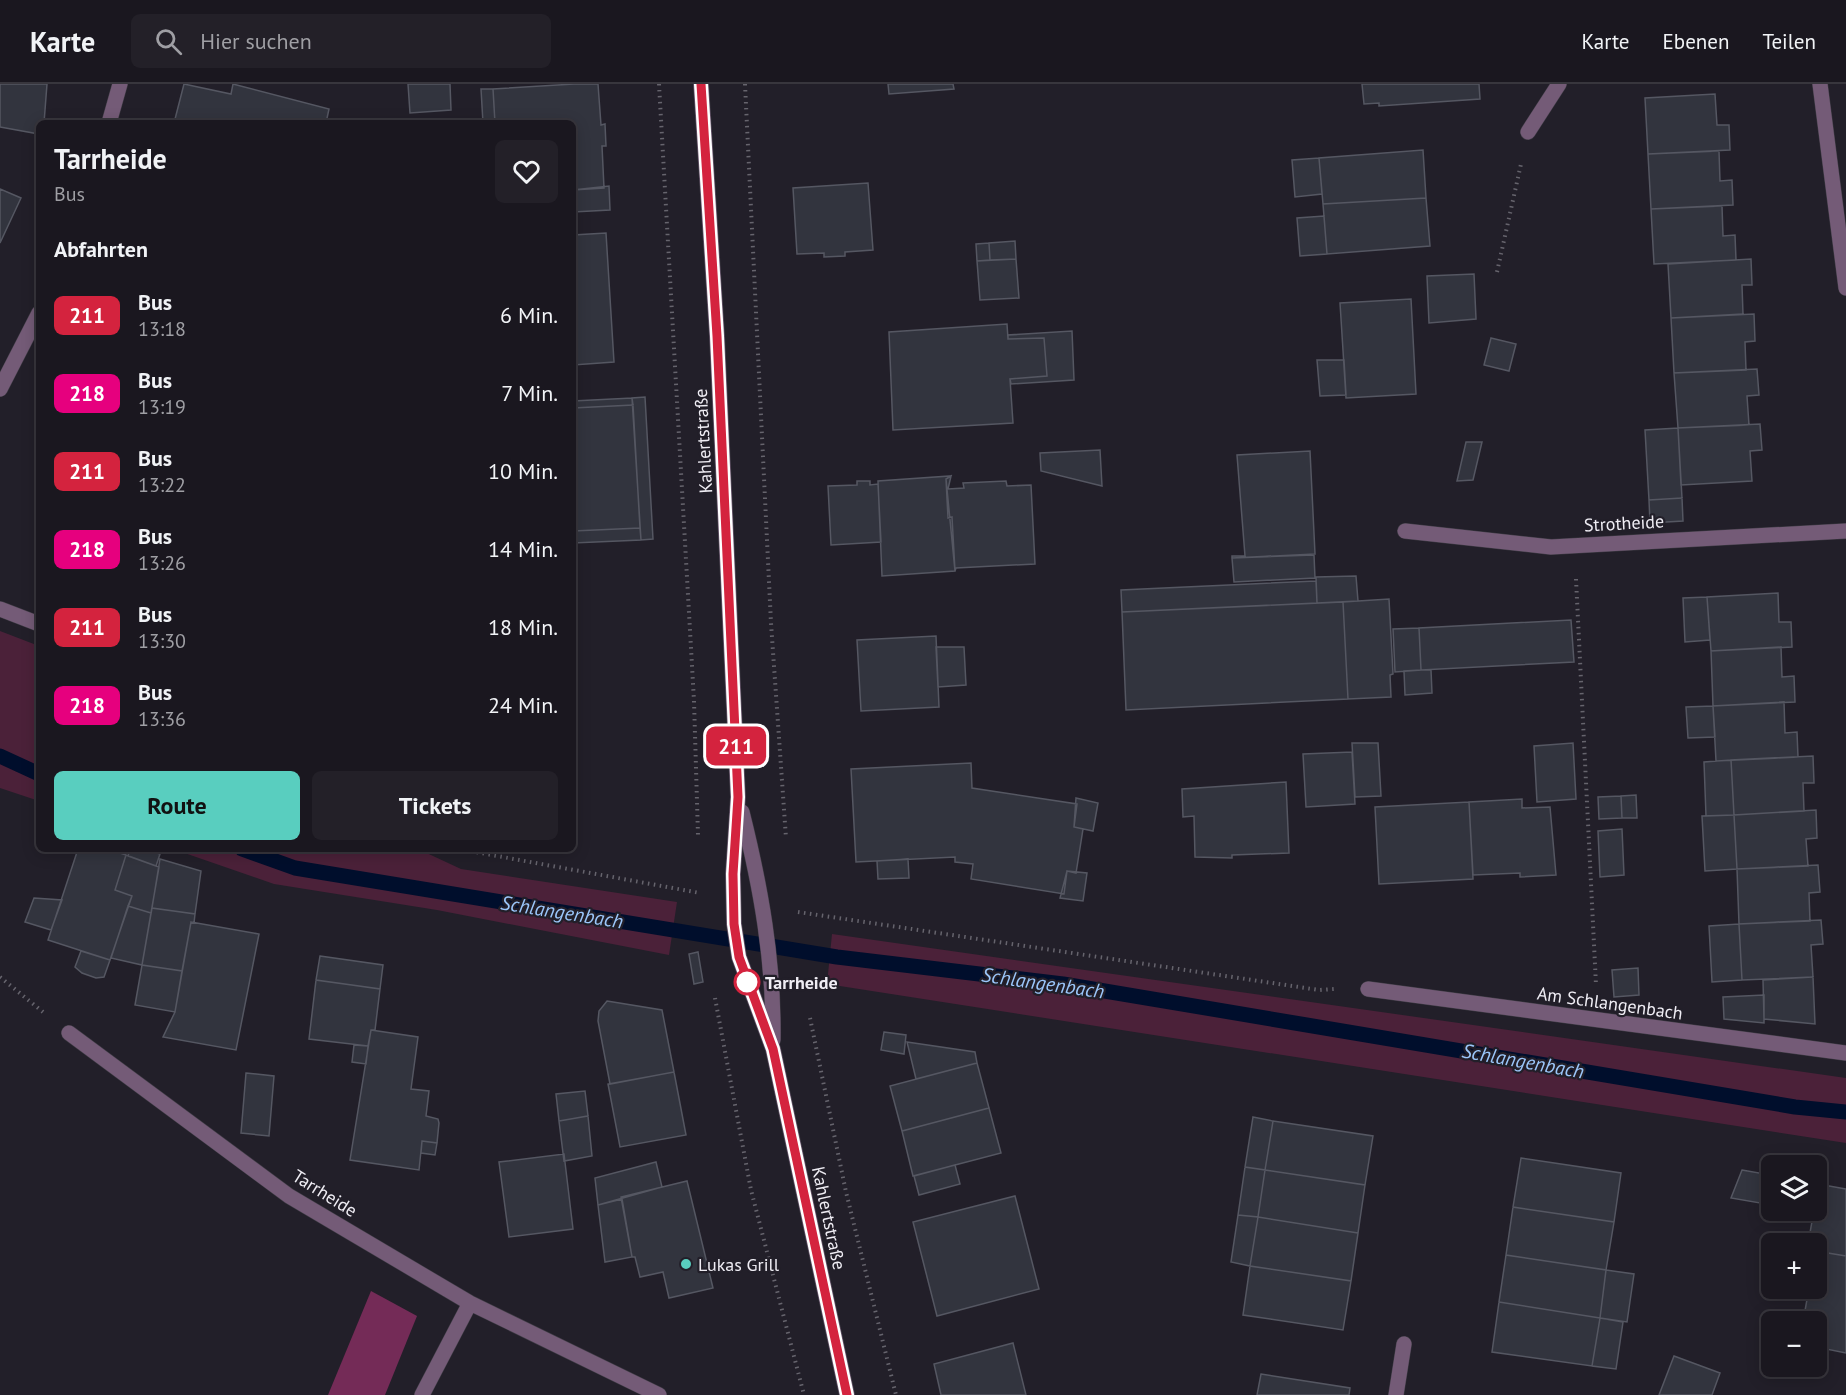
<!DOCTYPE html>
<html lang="de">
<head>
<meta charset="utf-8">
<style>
  :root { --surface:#1a171f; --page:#232028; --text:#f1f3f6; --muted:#9f9fa4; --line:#38363d; --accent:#59cebf }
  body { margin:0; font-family:"PT Sans",sans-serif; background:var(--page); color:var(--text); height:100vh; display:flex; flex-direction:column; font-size:22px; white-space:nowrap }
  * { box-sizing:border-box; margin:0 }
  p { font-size:20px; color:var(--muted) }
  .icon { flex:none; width:33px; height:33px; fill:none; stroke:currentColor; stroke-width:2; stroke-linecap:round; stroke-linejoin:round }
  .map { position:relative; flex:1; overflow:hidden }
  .side { position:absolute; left:36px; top:36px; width:540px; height:732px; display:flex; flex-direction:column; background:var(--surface); border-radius:9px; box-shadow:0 3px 15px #0003,0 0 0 2px var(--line) }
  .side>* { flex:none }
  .badge { padding:0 12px; border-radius:9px; font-size:21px; line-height:39px }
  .controls { position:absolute; left:1761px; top:1071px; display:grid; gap:12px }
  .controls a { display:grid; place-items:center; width:66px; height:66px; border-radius:9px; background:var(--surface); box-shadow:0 3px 15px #0003,0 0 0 2px var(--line); font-size:30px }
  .map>.badge { position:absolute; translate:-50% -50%; box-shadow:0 0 0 3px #fff }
  h2 { padding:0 18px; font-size:22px; line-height:54px }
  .round { display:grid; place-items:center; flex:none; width:63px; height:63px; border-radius:9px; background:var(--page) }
  .headline { display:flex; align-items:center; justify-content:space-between; height:102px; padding:0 18px }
  h1 { font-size:28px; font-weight:600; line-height:45px }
  .cta { display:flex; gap:12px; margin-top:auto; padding:12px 18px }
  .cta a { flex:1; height:69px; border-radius:9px; background:var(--accent); color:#111; font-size:24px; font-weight:600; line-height:69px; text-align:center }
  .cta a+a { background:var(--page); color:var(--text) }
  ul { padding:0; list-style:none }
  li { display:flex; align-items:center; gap:18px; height:78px; padding:0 18px }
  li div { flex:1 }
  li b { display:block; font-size:22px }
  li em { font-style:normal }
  li .badge { min-width:66px; font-weight:700; text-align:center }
  header { display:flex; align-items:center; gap:36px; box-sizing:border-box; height:84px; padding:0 30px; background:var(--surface); border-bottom:2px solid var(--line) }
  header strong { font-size:28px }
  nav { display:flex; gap:33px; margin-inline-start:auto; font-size:21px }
  .search { width:420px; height:54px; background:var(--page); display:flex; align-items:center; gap:15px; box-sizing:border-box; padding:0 21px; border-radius:9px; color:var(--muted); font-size:22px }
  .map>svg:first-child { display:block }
  .green { fill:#4b2139 }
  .forest { fill:#742b57 }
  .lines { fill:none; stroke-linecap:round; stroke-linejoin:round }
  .stream { stroke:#000e2c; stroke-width:15 }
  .building { fill:#32343e; stroke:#555762; stroke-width:1.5 }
  .lane-casing { stroke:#3f3c45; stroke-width:16 }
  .street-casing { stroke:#3f3c45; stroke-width:16 }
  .path { stroke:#66646d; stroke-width:4; stroke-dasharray:1.5 4.5; stroke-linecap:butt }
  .lane { stroke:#745b77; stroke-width:15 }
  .street { stroke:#745b77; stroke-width:15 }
  .line-casing { stroke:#fff; stroke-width:14 }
  .line { stroke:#d4233e; stroke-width:9 }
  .stop-dot { fill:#fff; stroke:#d4233e; stroke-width:3 }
  .poi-dot { fill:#59cebf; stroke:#221f29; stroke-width:2 }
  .labels { text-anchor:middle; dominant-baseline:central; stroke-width:4.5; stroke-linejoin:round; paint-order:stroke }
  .street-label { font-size:18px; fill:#efedf4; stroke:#221f29 }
  .stop-label { font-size:18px; font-weight:bold; fill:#efedf4; stroke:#221f29; text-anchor:start }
  .poi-label { font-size:18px; fill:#efedf4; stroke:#221f29; text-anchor:start }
  .water-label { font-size:20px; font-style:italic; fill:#9bc6fa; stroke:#221f29 }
</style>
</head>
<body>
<header>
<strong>Karte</strong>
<div class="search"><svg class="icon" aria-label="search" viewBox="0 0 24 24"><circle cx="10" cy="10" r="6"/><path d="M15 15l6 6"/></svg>Hier suchen</div>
<nav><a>Karte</a><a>Ebenen</a><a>Teilen</a></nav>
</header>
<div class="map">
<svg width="1846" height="1311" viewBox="0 0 1846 1311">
  <rect width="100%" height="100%" fill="#221f29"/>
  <path class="green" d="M 0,547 L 39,562 L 39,717 L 0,704 Z
    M 173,765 L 418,765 L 461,785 L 677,818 L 669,871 L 437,826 L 274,800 Z
    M 832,850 L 1846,994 L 1846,1059 L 827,900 Z"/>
  <path class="forest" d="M 371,1207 L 417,1232 L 385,1311 L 328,1311 Z"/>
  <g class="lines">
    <path class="stream" d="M 0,672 L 39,690
      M 242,765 L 295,784 L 837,873 L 1063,900 L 1795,1023 L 1846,1028"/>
  </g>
  <path class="building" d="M 0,0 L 47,0 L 44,39 L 39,39 L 39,50 L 0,43 Z
    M 184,0 L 231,10 L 233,0 L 329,25 L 326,39 L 174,39 Z
    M 408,0 L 450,0 L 451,26 L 410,29 Z
    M 574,0 L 598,0 L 601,41 L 605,40 L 606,62 L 602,62 L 604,104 L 573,106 L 573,39 L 495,39 L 493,5 Z
    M 888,0 L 953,0 L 954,5 L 889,10 Z
    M 1362,0 L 1479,0 L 1480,15 L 1379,22 L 1379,19 L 1364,20 Z
    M 481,5 L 493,5 L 495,39 L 483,39 Z
    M 1715,10 L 1717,41 L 1729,41 L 1730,66 L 1648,70 L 1645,14 Z
    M 1423,66 L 1426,114 L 1323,120 L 1319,74 Z
    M 1719,67 L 1720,97 L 1732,96 L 1733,121 L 1651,125 L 1648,70 Z
    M 1319,74 L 1322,110 L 1295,113 L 1292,76 Z
    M 868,99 L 873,166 L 845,168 L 845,172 L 824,173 L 824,169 L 797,170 L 793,104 Z
    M 609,102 L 610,126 L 573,128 L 573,106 Z
    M 0,105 L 21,114 L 0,159 Z
    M 1426,114 L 1430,162 L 1327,170 L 1323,120 Z
    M 1722,122 L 1723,152 L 1735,151 L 1736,176 L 1654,180 L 1651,125 Z
    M 1324,132 L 1327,170 L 1300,172 L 1297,134 Z
    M 606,149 L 614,278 L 573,281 L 573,151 Z
    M 1015,157 L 1016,175 L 990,176 L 989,159 Z
    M 989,159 L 990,176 L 977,177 L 976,160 Z
    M 1016,175 L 1019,214 L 980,216 L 977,177 Z
    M 1751,175 L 1752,201 L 1742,201 L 1743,230 L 1671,234 L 1668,180 Z
    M 1474,190 L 1476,235 L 1429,239 L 1427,192 Z
    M 1411,215 L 1416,310 L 1346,314 L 1340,219 Z
    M 1754,230 L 1755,257 L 1745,258 L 1746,286 L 1674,289 L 1671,234 Z
    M 1007,240 L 1008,255 L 1044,254 L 1047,292 L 1010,295 L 1013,339 L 893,346 L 889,248 Z
    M 1072,247 L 1074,296 L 1011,300 L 1010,295 L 1047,292 L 1044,254 L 1008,255 L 1008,251 Z
    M 1491,254 L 1516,260 L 1509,287 L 1484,281 Z
    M 1317,276 L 1344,276 L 1346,311 L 1320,312 Z
    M 1757,285 L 1759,311 L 1747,312 L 1749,341 L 1678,344 L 1674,289 Z
    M 645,313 L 653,455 L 641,456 L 632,314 Z
    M 632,314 L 633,321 L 573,324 L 573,317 Z
    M 633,321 L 640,444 L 573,447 L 573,324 Z
    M 1760,340 L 1762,366 L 1750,367 L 1752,397 L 1681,401 L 1678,344 Z
    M 1678,344 L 1682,414 L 1649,416 L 1645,346 Z
    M 1466,358 L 1482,358 L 1473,396 L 1457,397 Z
    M 1100,366 L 1102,402 L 1041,387 L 1040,369 Z
    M 1310,367 L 1315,470 L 1232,474 L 1232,472 L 1245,472 L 1237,371 Z
    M 950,392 L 946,395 L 948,434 L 952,433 L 955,487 L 882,492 L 878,397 Z
    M 951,392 L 948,405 L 964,404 L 963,399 L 1006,397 L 1007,402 L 1031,401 L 1035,480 L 956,484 L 955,487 L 946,395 Z
    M 857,397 L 870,397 L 870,401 L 878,400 L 881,458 L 831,461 L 828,402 L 857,401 Z
    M 1682,414 L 1683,437 L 1650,439 L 1649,416 Z
    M 640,444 L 641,456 L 573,459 L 573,447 Z
    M 1314,471 L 1315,494 L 1234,498 L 1232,474 Z
    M 1356,492 L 1358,517 L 1317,519 L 1316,493 Z
    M 1316,497 L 1317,519 L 1122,528 L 1121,506 Z
    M 1778,509 L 1779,538 L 1791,538 L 1792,563 L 1711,567 L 1707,513 Z
    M 1707,513 L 1710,556 L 1685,558 L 1683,514 Z
    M 1389,515 L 1393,590 L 1390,591 L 1391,613 L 1348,615 L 1343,518 Z
    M 1343,518 L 1348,615 L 1126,626 L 1122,528 Z
    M 1571,536 L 1574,578 L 1421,586 L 1419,544 Z
    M 1419,544 L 1421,586 L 1395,588 L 1393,545 Z
    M 936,552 L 939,623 L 861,627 L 857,556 Z
    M 936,563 L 964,563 L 966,601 L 938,603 Z
    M 1781,563 L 1782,593 L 1794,592 L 1795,618 L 1713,622 L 1711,567 Z
    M 1421,586 L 1431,586 L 1432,609 L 1405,611 L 1404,587 Z
    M 1784,618 L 1785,649 L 1797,648 L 1798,673 L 1716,677 L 1713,622 Z
    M 1713,622 L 1715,653 L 1688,654 L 1686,623 Z
    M 1352,659 L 1378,659 L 1381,712 L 1355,713 Z
    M 1573,659 L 1576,715 L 1537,718 L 1534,662 Z
    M 1352,668 L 1355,720 L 1306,723 L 1303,670 Z
    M 1813,672 L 1814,699 L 1803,699 L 1804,727 L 1734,731 L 1731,676 Z
    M 1731,676 L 1734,731 L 1706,732 L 1704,678 Z
    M 971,679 L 972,704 L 1077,720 L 1074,743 L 1083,745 L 1076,789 L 1067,787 L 1064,810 L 971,795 L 973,780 L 955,778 L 955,773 L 856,778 L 851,685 Z
    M 1286,698 L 1289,769 L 1232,771 L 1232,774 L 1195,773 L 1194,732 L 1183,733 L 1182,705 Z
    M 1636,711 L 1637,734 L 1622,734 L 1621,712 Z
    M 1621,712 L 1622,734 L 1599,735 L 1598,713 Z
    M 1076,714 L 1098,719 L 1093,747 L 1074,743 Z
    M 1522,715 L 1522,724 L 1550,723 L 1556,791 L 1520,793 L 1520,789 L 1473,791 L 1469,718 Z
    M 1469,718 L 1473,795 L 1379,800 L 1375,723 Z
    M 1816,726 L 1817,754 L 1806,755 L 1808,782 L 1737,785 L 1734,731 Z
    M 1734,731 L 1737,785 L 1705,787 L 1702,732 Z
    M 1622,745 L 1624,791 L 1600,793 L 1598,747 Z
    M 78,765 L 108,765 L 126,771 L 115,806 L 132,812 L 110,876 L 48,856 Z
    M 130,765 L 143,765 L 160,770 L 156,782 L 128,772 Z
    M 126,771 L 159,783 L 151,829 L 128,822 L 132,812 L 115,806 Z
    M 160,775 L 201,787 L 195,830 L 152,824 Z
    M 908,775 L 909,794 L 878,795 L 877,777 Z
    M 1818,781 L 1820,808 L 1809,809 L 1810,837 L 1739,840 L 1737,785 Z
    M 1067,787 L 1087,789 L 1083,817 L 1060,814 Z
    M 34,814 L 62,816 L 51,846 L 25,838 Z
    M 128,822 L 151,829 L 142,881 L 111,874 Z
    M 152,824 L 195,830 L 194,839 L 191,838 L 182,887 L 142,881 Z
    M 1821,836 L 1823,860 L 1811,861 L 1813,893 L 1742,896 L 1739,840 Z
    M 191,838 L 259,850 L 236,966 L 163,953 L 175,928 Z
    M 1739,840 L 1742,896 L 1712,898 L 1709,842 Z
    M 81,867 L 110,876 L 104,893 L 96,894 L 82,889 L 75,883 Z
    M 698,868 L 703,898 L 694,900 L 689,870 Z
    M 320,872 L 383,881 L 380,905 L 316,896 Z
    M 142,881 L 182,887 L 175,928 L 135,921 Z
    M 1638,884 L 1639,911 L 1614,913 L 1612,886 Z
    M 1813,893 L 1815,940 L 1764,935 L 1763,896 Z
    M 316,896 L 380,905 L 375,946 L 371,946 L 368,962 L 309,955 Z
    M 1764,911 L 1764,939 L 1724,935 L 1723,913 Z
    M 607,917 L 662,926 L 674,988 L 610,1000 L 598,937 L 599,927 Z
    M 371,946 L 418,953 L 411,1005 L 429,1007 L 426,1032 L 438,1035 L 439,1039 L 437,1059 L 422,1057 L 419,1086 L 350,1076 Z
    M 884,948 L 906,951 L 904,970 L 881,966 Z
    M 907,958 L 975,968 L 977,979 L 916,995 Z
    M 354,961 L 368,962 L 366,980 L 352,978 Z
    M 977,979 L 989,1024 L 902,1047 L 890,1002 Z
    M 674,988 L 686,1051 L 620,1063 L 608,1000 Z
    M 246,989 L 274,992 L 269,1052 L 241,1049 Z
    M 585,1007 L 588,1032 L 559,1037 L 556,1010 Z
    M 989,1024 L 1001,1069 L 913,1092 L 902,1047 Z
    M 588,1032 L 592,1072 L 564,1077 L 559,1037 Z
    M 1253,1033 L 1273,1037 L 1265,1086 L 1245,1083 Z
    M 1273,1037 L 1373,1052 L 1365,1101 L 1265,1086 Z
    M 422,1057 L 437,1059 L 435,1071 L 421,1069 Z
    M 564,1070 L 573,1145 L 509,1153 L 499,1078 Z
    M 1521,1074 L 1621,1089 L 1614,1138 L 1513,1123 Z
    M 656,1078 L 662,1103 L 598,1121 L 595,1094 Z
    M 955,1081 L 960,1100 L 919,1111 L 914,1092 Z
    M 1245,1083 L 1265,1086 L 1258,1133 L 1238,1131 Z
    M 1265,1086 L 1365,1101 L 1358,1149 L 1258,1133 Z
    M 1742,1086 L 1765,1090 L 1760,1119 L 1731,1114 Z
    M 687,1097 L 713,1204 L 669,1214 L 663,1188 L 640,1193 L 635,1173 L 632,1173 L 621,1113 Z
    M 1818,1100 L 1846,1105 L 1846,1172 L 1816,1167 L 1816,1160 L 1808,1160 L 1814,1126 L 1816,1126 Z
    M 1015,1112 L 1039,1205 L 937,1232 L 913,1138 Z
    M 622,1115 L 632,1173 L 605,1178 L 598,1121 Z
    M 1513,1123 L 1614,1138 L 1606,1186 L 1506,1171 Z
    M 1797,1126 L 1814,1126 L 1812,1134 L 1796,1132 Z
    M 1238,1131 L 1258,1133 L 1250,1182 L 1231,1178 Z
    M 1258,1133 L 1358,1149 L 1351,1197 L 1250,1182 Z
    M 1816,1167 L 1846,1172 L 1846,1269 L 1816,1263 L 1816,1238 L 1803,1238 L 1809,1204 L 1816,1204 Z
    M 1506,1171 L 1606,1186 L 1600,1234 L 1499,1218 Z
    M 1250,1182 L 1351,1197 L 1343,1246 L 1243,1231 Z
    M 1606,1186 L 1634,1190 L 1627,1238 L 1600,1234 Z
    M 1499,1218 L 1600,1234 L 1592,1282 L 1492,1268 Z
    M 1600,1234 L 1623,1238 L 1616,1285 L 1592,1282 Z
    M 1013,1259 L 1026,1311 L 941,1311 L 934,1280 Z
    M 1674,1272 L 1720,1289 L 1712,1311 L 1659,1311 Z
    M 1261,1290 L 1350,1304 L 1349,1311 L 1257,1311 Z"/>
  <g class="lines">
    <g class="lane-casing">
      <path id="lane" d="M 1528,48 L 1559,0"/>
    </g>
    <g class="street-casing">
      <path id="street" d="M 701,0 L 717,252 L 738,713 L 733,790 L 734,840 L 739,873 L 773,965 L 847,1311
        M 1820,0 L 1846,204
        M 109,39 L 120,0
        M 0,305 L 39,229
        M 1405,447 L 1551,463 L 1846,447
        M 0,525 L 39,540
        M 742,728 C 761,804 774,877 773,956
        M 1368,905 L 1846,969
        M 69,949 L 289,1112 L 470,1219 L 659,1311
        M 422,1311 L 470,1219
        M 1396,1311 L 1404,1260"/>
    </g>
    <path class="path" d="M 659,0 L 694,617 L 698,751
      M 745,0 L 771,539 L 786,754
      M 1497,188 L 1521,80
      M 1576,495 L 1596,901
      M 459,765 L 700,809
      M 798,828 L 1319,906 L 1334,905
      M 0,893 L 43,928
      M 715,914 L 751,1106 L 804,1311
      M 810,934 L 846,1108 L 896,1311"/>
    <use href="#lane" class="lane"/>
    <use href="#street" class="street"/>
  </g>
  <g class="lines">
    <g class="line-casing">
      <path id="line" d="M 701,0 L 717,252 L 738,713 L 733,790 L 734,840 L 739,873 L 773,965 L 847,1311"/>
    </g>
    <use href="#line" class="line"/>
  </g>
  <circle class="stop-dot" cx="747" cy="898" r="12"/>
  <circle class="poi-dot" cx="686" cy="1180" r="6"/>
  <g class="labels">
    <g class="street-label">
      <text transform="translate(703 357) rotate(-93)">Kahlertstraße</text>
      <text transform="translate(1624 439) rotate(-3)">Strotheide</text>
      <text transform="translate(1610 919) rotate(8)">Am Schlangenbach</text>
      <text transform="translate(325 1109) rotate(32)">Tarrheide</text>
      <text transform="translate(829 1134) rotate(78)">Kahlertstraße</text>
    </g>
    <g class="stop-label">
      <text x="765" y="898">Tarrheide</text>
    </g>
    <g class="poi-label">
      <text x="698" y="1180">Lukas Grill</text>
    </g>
    <g class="water-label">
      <text transform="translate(562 828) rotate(9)">Schlangenbach</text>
      <text transform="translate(1043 899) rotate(8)">Schlangenbach</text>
      <text transform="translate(1523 977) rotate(10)">Schlangenbach</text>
    </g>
  </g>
</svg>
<div class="controls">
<a><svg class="icon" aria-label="layers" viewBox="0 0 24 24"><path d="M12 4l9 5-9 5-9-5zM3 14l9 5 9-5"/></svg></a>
<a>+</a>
<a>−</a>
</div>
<b class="badge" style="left:736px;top:662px;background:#d4233e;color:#fff">211</b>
<section class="side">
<div class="headline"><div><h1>Tarrheide</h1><p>Bus</p></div><a class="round"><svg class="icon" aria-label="heart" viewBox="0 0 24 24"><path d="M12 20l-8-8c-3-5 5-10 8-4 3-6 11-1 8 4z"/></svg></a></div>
<h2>Abfahrten</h2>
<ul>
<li><span class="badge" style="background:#d4233e;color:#fff">211</span><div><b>Bus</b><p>13:18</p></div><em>6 Min.</em></li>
<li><span class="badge" style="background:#e6007e;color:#fff">218</span><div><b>Bus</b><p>13:19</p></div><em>7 Min.</em></li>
<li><span class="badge" style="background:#d4233e;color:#fff">211</span><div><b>Bus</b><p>13:22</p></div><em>10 Min.</em></li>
<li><span class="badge" style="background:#e6007e;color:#fff">218</span><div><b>Bus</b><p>13:26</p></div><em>14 Min.</em></li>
<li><span class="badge" style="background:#d4233e;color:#fff">211</span><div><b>Bus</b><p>13:30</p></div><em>18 Min.</em></li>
<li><span class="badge" style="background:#e6007e;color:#fff">218</span><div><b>Bus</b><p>13:36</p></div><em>24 Min.</em></li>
</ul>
<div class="cta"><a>Route</a><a>Tickets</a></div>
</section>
</div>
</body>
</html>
